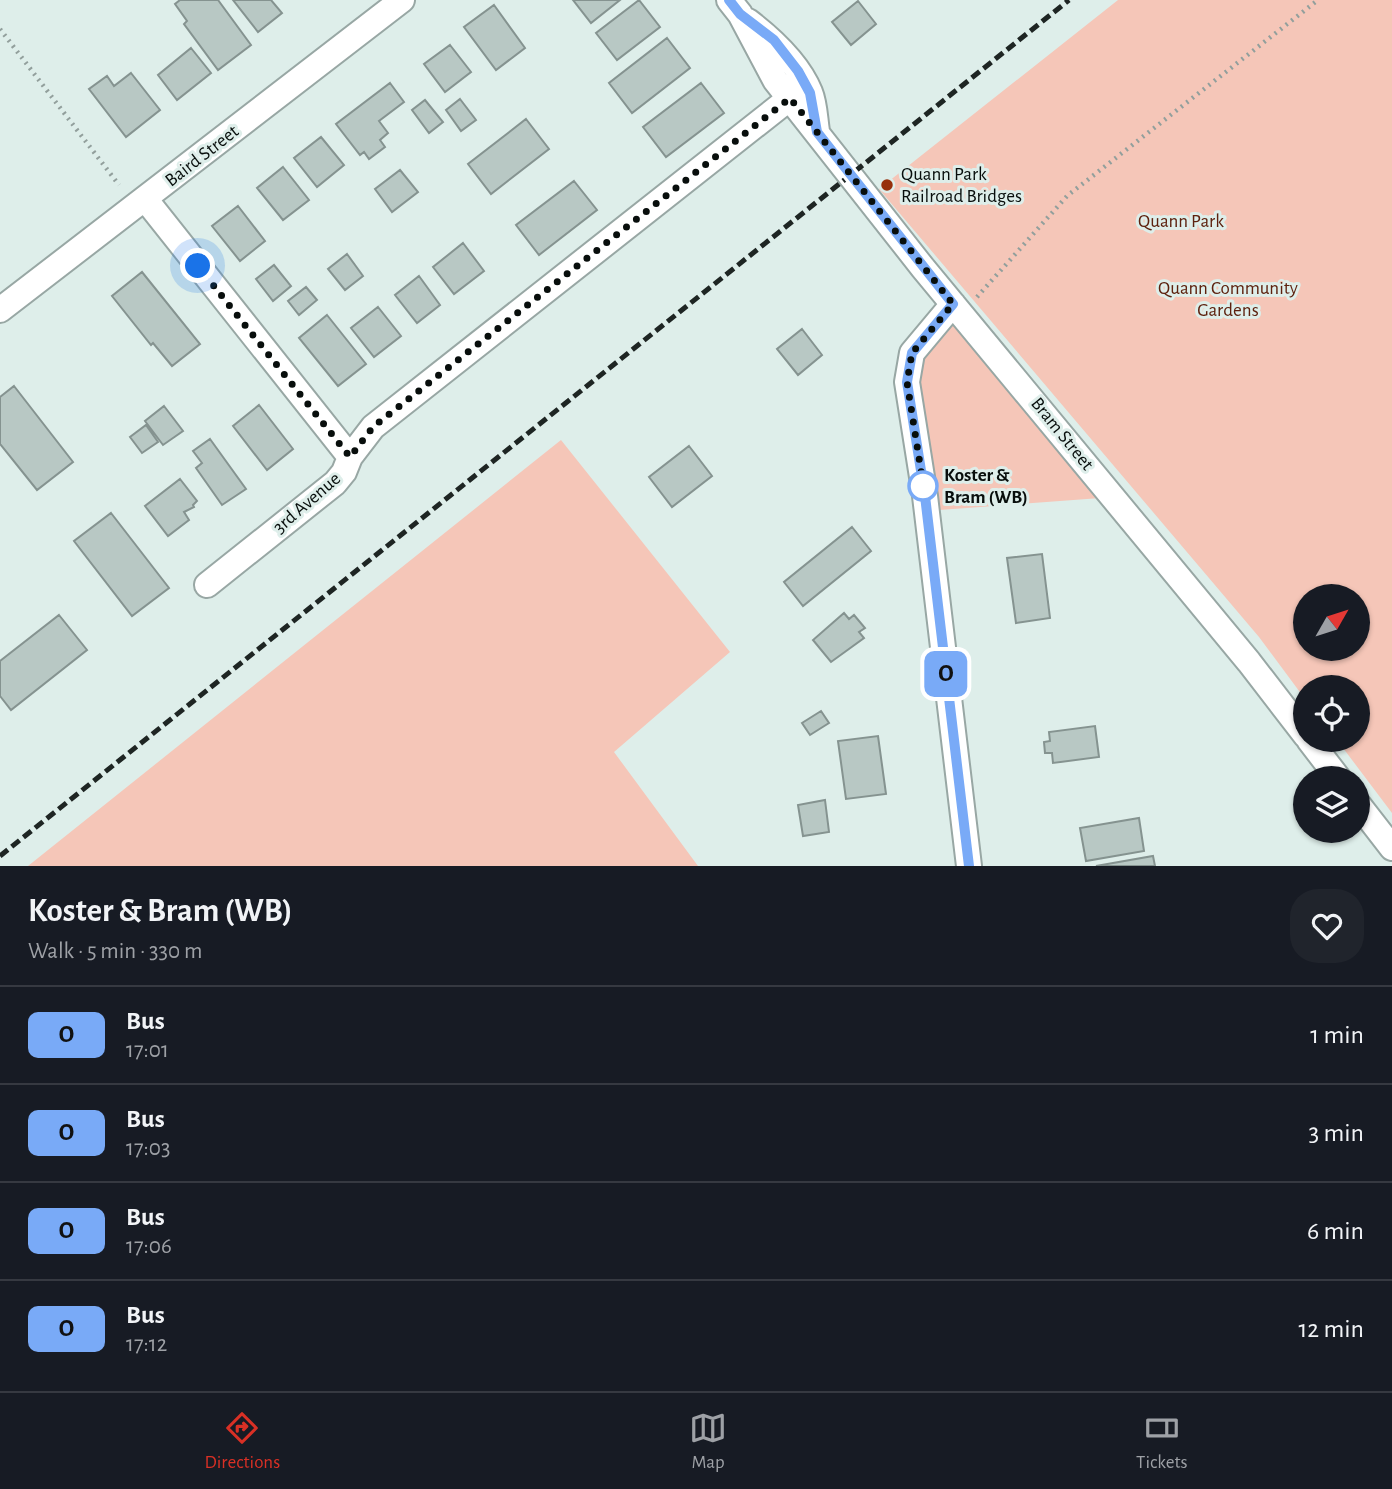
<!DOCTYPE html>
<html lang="en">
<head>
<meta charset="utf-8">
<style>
  :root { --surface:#171b24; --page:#20242c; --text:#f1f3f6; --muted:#9ea1a6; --line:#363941; --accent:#d93025 }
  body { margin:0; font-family:"Alegreya Sans",sans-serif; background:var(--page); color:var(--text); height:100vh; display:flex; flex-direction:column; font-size:26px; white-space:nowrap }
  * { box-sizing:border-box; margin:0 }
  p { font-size:23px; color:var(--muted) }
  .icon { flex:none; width:38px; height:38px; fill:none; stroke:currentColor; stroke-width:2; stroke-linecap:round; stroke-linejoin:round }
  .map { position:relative; height:866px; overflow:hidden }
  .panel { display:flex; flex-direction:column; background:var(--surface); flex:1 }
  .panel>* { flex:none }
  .badge { padding:0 14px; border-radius:10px; font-size:24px; line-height:46px }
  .needle { width:46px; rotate:51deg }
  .fabs { position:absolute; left:1293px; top:584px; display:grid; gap:14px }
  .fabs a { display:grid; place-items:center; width:77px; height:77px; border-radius:50%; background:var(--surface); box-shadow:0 2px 5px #0004; font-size:35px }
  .you { position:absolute; width:35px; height:35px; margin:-18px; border:5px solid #fff; border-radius:50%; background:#1a73e8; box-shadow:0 0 0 10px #1a73e833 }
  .map>.badge { position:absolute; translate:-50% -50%; box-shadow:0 0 0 4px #fff }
  .round { display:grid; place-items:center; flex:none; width:74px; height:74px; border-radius:28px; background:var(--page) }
  .headline { display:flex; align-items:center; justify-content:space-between; height:119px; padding:0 28px }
  h1 { font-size:33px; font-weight:600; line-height:52px }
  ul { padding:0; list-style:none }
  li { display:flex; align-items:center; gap:21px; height:98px; padding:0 28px; border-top:2px solid var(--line) }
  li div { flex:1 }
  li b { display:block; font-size:26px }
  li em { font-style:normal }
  li .badge { min-width:77px; font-weight:700; text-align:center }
  .tab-bar { display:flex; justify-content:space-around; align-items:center; height:98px; border-top:2px solid var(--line); background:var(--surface); font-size:19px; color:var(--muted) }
  .tab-bar a { display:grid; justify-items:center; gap:4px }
  .tab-bar .active { color:var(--accent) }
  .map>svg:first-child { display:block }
  .green { fill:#f5c6b8; fill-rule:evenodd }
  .building { fill:#b8c8c4; stroke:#859390; stroke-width:2 }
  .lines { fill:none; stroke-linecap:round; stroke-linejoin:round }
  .minor-casing { stroke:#98a7a4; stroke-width:28 }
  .path { stroke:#929f9c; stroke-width:4.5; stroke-dasharray:2 5; stroke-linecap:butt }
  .minor { stroke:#fff; stroke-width:24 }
  .rail { stroke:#1e2523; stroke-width:5; stroke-dasharray:10 5; stroke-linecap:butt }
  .line-casing { stroke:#fff; stroke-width:16 }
  .line { stroke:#79aaf7; stroke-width:10 }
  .walk { stroke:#080e0c; stroke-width:7; stroke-dasharray:0 12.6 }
  .poi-dot { fill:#97300c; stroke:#deeeea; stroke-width:2.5 }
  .stop-dot { fill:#fff; stroke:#79aaf7; stroke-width:3.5 }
  .labels { text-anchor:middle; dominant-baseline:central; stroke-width:6; stroke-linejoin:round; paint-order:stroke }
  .street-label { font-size:19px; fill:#080e0c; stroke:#deeeea }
  .poi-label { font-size:19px; fill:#080e0c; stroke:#deeeea; text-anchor:start }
  .park-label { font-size:19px; fill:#5d210e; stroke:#deeeea }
  .stop-label { font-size:19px; font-weight:bold; fill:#080e0c; stroke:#deeeea; text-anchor:start }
</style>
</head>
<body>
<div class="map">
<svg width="1392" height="866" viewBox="0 0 1392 866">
  <rect width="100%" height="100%" fill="#deeeea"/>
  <path class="green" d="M 1118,0 L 1392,0 L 1392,813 L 1337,740 L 1358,740 L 1358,688 L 1306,688 L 1305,699 L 1259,637 L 879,189 ZM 1306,597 L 1358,597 L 1358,649 L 1306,649 Z
    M 953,304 L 1114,497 L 926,511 L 912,353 Z
    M 561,440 L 730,652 L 614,752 L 698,866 L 28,866 Z"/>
  <path class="building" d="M 180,0 L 218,0 L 251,45 L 218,70 L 184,24 L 187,21 L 175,4 Z
    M 233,0 L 271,0 L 282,13 L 258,32 Z
    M 573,0 L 620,0 L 591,23 Z
    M 639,0 L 660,27 L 617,60 L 596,33 Z
    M 858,1 L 876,24 L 851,45 L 832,22 Z
    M 494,5 L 525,48 L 496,70 L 464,27 Z
    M 667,38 L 690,68 L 632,113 L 609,83 Z
    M 450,45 L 471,72 L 445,92 L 424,64 Z
    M 191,48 L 211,73 L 177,100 L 158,75 Z
    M 131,73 L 160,110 L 126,137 L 89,89 L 107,76 L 114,86 Z
    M 390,83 L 404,102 L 379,121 L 388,133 L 380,140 L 385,147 L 369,159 L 364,152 L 360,155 L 336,124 Z
    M 701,83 L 724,113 L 666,157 L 643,127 Z
    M 460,99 L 476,120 L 461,131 L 446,110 Z
    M 425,100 L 443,122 L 429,133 L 412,110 Z
    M 526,119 L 549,149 L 491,194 L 468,164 Z
    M 321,137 L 344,165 L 317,187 L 294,158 Z
    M 283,167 L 309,200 L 283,220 L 257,188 Z
    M 400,170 L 418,192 L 392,212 L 375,189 Z
    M 574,181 L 597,210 L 539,255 L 516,225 Z
    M 238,206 L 265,241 L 240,261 L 212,226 Z
    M 463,243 L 484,271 L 454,294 L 433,267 Z
    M 347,254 L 363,276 L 345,290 L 328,269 Z
    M 274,265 L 291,286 L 273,301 L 256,279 Z
    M 142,272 L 200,344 L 172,366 L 153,343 L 151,345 L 112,296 Z
    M 419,276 L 440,305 L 417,323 L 395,295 Z
    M 306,287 L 317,300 L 299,315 L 288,301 Z
    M 378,307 L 401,336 L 374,357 L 351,328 Z
    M 327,315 L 366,364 L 338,386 L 299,338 Z
    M 802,329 L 822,355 L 798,375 L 777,349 Z
    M 14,386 L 73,462 L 37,490 L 0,444 L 0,397 Z
    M 259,405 L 293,449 L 267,470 L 233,426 Z
    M 164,406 L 183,431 L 163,445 L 145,421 Z
    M 146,425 L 158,442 L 142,453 L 130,437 Z
    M 210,439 L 246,489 L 222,505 L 196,468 L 202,463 L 193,451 Z
    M 689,446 L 712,476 L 672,507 L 649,477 Z
    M 180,479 L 197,501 L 193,505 L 194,507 L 184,512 L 189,520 L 168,536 L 145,506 Z
    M 111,513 L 169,588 L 132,616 L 74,541 Z
    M 852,527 L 871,551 L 803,606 L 784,582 Z
    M 1042,554 L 1050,618 L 1016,623 L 1007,558 Z
    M 844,613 L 849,619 L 854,615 L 865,628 L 859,632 L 864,638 L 831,662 L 813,640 Z
    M 59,615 L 87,650 L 11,710 L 0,696 L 0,661 Z
    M 821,711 L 829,723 L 810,735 L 802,723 Z
    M 1095,726 L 1099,757 L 1053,763 L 1052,753 L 1045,753 L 1044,742 L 1050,741 L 1049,732 Z
    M 878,736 L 886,794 L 846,799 L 838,741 Z
    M 825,800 L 829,832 L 803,836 L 798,805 Z
    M 1139,818 L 1144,851 L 1086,861 L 1080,828 Z
    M 1153,856 L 1155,866 L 1096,866 Z"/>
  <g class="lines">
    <g class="minor-casing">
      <path id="minor" d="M 729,0 L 740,14 L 775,80 L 923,268 L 1249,662 L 1306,736
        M 748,21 C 773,40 798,63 810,92 C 815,104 815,119 817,131
        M 146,200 L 350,457
        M 953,304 L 912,353 L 907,382 L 925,496 L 969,866
        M 0,310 L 402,0
        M 207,585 L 335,483 L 344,472 L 350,457 L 373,427 L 790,98
        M 1309,740 L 1339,779
        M 1358,804 L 1392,848"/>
    </g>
    <path class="path" d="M 0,29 L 119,185
      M 977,297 L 1067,196 L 1318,0"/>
    <use href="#minor" class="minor"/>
    <path class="rail" d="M 0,856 L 1069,0"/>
  </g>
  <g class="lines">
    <g class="line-casing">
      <path id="line" d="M 729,0 L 740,14 L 774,40 L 798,71 L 810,93 L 817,132 L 953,304 L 912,353 L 907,382 L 925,496 L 969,866"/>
    </g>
    <use href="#line" class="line"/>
    <path class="walk" d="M 198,266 L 350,457 L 373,427 L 790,98 L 953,304 L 912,353 L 907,382 L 925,496 L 923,486"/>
  </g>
  <circle class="poi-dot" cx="887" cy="185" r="7"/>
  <circle class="stop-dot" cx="923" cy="486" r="14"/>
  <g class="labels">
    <g class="street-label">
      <text transform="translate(202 156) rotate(-38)">Baird Street</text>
      <text transform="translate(1062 434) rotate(51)">Bram Street</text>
      <text transform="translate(307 503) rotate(-41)">3rd Avenue</text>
    </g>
    <g class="poi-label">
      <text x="901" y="174">Quann Park<tspan x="901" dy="22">Railroad Bridges</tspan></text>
    </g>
    <g class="park-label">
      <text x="1181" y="221">Quann Park</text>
      <text x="1228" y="288">Quann Community<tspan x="1228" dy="22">Gardens</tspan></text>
    </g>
    <g class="stop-label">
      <text x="944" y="475">Koster &amp;<tspan x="944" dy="22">Bram (WB)</tspan></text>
    </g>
  </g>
</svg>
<div class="fabs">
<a><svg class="needle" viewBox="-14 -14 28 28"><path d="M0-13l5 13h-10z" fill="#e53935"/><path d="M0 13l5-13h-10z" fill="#9ea1a6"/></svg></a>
<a><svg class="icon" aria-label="locate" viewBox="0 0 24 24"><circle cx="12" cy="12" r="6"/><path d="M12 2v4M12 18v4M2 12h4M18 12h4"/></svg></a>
<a><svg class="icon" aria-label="layers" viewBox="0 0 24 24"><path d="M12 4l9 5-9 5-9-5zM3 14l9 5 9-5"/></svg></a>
</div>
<div class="you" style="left:198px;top:266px"></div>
<b class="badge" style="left:946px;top:674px;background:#79aaf7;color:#111">O</b>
</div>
<section class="panel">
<div class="headline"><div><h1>Koster &amp; Bram (WB)</h1><p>Walk · 5 min · 330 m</p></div><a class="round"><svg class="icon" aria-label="heart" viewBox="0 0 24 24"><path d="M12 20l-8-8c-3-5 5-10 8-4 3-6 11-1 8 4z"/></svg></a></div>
<ul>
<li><span class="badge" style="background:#79aaf7;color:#111">O</span><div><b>Bus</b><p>17:01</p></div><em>1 min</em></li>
<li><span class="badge" style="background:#79aaf7;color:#111">O</span><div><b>Bus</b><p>17:03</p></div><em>3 min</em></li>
<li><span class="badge" style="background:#79aaf7;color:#111">O</span><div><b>Bus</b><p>17:06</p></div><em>6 min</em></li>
<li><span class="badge" style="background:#79aaf7;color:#111">O</span><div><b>Bus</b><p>17:12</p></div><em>12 min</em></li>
</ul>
</section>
<nav class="tab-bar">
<a class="active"><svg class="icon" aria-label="directions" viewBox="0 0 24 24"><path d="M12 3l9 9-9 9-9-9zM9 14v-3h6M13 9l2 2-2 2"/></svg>Directions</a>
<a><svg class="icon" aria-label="map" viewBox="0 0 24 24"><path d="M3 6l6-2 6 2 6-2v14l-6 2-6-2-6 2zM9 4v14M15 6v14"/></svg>Map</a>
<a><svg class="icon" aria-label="tickets" viewBox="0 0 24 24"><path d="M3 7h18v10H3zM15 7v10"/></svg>Tickets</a>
</nav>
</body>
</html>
